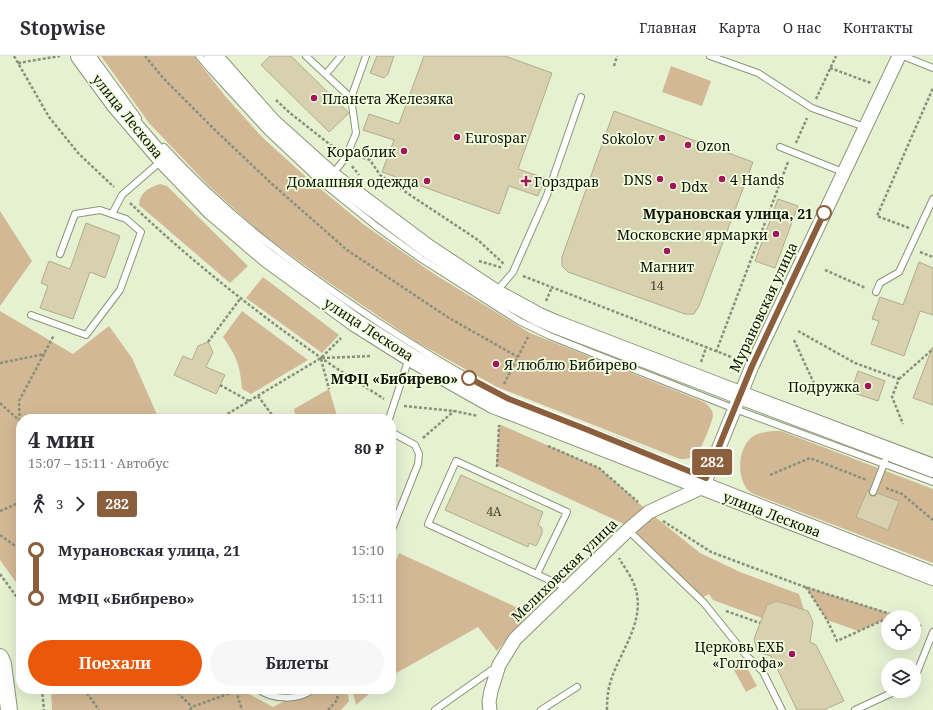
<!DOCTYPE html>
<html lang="ru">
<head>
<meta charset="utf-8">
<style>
  :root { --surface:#fff; --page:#f7f7f7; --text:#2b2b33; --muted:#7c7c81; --line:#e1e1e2; --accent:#ea580c }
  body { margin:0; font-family:"Noto Serif",serif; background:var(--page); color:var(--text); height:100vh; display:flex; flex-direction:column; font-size:15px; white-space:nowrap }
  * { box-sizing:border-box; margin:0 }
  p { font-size:13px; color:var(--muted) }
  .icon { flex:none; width:22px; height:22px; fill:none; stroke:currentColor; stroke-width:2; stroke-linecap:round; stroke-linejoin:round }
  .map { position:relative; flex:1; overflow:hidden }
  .details { position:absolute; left:16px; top:358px; width:380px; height:280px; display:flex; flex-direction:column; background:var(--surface); border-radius:16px; box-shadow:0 4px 16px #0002 }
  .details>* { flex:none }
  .badge { padding:0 8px; border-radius:3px; font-size:14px; line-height:26px }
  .tools { position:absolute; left:881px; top:554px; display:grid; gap:8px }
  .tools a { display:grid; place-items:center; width:40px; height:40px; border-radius:50%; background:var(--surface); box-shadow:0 4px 16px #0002; font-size:20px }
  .map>.badge { position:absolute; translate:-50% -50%; box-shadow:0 0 0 2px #fff }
  .legs { display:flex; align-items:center; gap:6px; height:44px; padding:0 12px; font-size:13px }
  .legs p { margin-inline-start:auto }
  .summary { display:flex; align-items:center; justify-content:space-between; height:68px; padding:0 12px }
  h1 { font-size:22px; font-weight:700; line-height:30px }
  .action { display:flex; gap:8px; margin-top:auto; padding:8px 12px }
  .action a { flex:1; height:46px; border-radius:24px; background:var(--accent); color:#fff; font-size:16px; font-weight:700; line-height:46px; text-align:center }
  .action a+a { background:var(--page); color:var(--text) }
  ul { padding:0 12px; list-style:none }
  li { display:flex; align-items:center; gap:14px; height:48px; font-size:15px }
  li i { display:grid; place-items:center; width:6px; height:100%; margin:0 5px; background:currentColor }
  li i::after { content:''; width:10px; height:10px; margin:-5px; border:3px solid; border-radius:50%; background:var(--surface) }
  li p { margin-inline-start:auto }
  li:first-child i { background:linear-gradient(#0000 50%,currentColor 0) }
  li:last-child i { background:linear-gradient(currentColor 50%,#0000 0) }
  header { display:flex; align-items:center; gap:24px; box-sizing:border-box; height:56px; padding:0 20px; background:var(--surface); border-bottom:1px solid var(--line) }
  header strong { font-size:19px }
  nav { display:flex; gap:22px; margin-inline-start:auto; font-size:14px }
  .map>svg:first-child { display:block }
  .green { fill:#d3b895 }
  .building { fill:#d7d1b0; stroke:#b2ac8c }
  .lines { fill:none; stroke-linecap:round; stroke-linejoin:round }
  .service-casing { stroke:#8a9577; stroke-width:8 }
  .minor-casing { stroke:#8a9577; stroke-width:15 }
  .tertiary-casing { stroke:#8a9577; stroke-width:18 }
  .secondary-casing { stroke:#8a9577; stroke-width:20 }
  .path { stroke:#88917a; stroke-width:2.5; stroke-dasharray:3 2; stroke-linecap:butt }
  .service { stroke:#fff; stroke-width:6 }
  .minor { stroke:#fff; stroke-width:13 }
  .tertiary { stroke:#fff; stroke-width:16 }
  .secondary { stroke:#fff; stroke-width:18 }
  .line-1-casing { stroke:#fff; stroke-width:9 }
  .line-1 { stroke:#8b5e3c; stroke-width:6 }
  .poi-dot { fill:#a2145c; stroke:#f2ffde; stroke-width:1.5 }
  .stop-1-dot { fill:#fff; stroke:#8b5e3c; stroke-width:2 }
  .labels { text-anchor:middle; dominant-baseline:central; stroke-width:3.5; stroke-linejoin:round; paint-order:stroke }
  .number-label { font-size:12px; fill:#404231 }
  .poi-label { font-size:14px; fill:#0e1207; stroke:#f2ffde; text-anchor:start }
  .street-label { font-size:14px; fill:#0e1207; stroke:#f2ffde }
  .stop-label { font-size:14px; font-weight:bold; fill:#0e1207; stroke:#f2ffde; text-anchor:end }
</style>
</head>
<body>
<header>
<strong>Stopwise</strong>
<nav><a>Главная</a><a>Карта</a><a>О нас</a><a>Контакты</a></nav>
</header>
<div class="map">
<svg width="933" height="654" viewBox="0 0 933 654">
  <rect width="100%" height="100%" fill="#e5f1d1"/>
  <path class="green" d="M 101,0 L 194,0 L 225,40 L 262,81 L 305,120 L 363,168 L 434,218 L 530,277 L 704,346 C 708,349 713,354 713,359 C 713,365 700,396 696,399 C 691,403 686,403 680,403 L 497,331 L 415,285 L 321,221 L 262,178 L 208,129 L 149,67 Z
    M 671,10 L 711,25 L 702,50 L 662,36 Z
    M 160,128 L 167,130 L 248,210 L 230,227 L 139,149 C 140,136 148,132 160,128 Z
    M 0,155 L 32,205 L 0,250 Z
    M 263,221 L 339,279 L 322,297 L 246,242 Z
    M 0,255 L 73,298 L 109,270 L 132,302 L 159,363 L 21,363 L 21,533 L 0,504 Z
    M 242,255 L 308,304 L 251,338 L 242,333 C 240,309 237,301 223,281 Z
    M 329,333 L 338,363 L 296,363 L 294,353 Z
    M 499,368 L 599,412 L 649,456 L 700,497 L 740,516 L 799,538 L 804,554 L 777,545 L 767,549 L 762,562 L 713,544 L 709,538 L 700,543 L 628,474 L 622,467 L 496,409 Z
    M 773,375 L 781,375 L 933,433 L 933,507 L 756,439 C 753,438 750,436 748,434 C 736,421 738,392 752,381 C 758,377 765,376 773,375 Z
    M 399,497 L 529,557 L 497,595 L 478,571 L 391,620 L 391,516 Z
    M 806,531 L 895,559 L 858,575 L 827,564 Z
    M 745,608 L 757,630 L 746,636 L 734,614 Z
    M 51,633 L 240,633 L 273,651 L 307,633 L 347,633 L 349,645 L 341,654 L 52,654 Z
    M 352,633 L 375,633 L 356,649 Z"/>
  <path class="building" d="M 270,0 L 291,0 L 349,57 L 329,76 L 261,9 Z
    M 377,0 L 394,0 L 388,18 L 384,22 L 370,17 Z
    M 424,0 L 505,0 L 552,17 L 518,113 L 545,122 L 538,140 L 509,130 L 499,158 L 382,116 L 394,84 L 363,74 L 369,58 L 399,68 Z
    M 614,55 L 753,106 L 699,250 L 694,258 L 685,258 L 568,216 L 562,210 L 562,201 Z
    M 778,143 L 798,150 L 775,212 L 755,205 Z
    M 86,167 L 120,180 L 105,222 L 90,216 L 73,263 L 40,252 L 48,230 L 41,227 L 49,205 L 70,213 Z
    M 919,206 L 933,212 L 933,259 L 920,255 L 904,300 L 871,288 L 879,265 L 872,263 L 880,241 L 903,249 Z
    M 208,286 L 213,296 L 206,311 L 225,319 L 216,338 L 174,319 L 183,300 L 192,304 L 198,290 Z
    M 932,292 L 933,292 L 933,349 L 913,342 Z
    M 858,315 L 885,325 L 878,345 L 851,336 Z
    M 461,419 L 543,456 L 538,469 L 542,472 L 542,478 L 536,490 L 529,487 L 528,491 L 445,454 Z
    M 868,433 L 869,434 L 869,437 L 871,440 L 875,440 L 877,437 L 899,445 L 888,474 L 856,461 Z
    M 777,545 L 808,555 L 813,566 L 810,586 L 816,589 L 844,645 L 823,654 L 797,654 L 771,600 L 757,596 L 754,583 L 767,549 Z"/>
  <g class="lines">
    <g class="service-casing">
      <path id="service" d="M 93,0 L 138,62
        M 199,0 L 211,14 L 267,75 L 319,124 L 377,171 L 420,202 L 519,265 L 550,280 L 595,298 L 735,353 L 933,426
        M 306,0 L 351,42
        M 710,0 L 758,17 L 812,52 L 865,71
        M 903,0 L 933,12
        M 326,18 L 341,0
        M 164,91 C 225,158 297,212 372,262 C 416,291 460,319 507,342 C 532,354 560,363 586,373 C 621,386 656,401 690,416
        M 780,91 L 843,116
        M 332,119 L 346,101 L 356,77 L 351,42 L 366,0
        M 112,158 L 122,139 L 161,105
        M 496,236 L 513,216 L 547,139 L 581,41
        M 876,236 L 880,227 L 899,216 L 933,143
        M 31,259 L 86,279 L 120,234 L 141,176 L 126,163 L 100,154 L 75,158 L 60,198
        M 389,363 L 409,302
        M 391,376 L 415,389 L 419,398 L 418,408 L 391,476
        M 873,436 L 885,405
        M 628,474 L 704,547 L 746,599 L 763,616 L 782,654
        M 537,518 L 567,456 L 456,405 L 428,468 L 558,528 L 567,532
        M 914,624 L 933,576
        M 258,633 C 272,644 299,645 313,633
        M 435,654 L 496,611
        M 541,654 L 577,631
        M 855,654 L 896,635"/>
    </g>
    <g class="minor-casing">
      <path id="minor" d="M 490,654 L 489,646 L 491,635 L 499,609 L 515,583 L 628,474 L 649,456 L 703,431 L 752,310 L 899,0"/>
    </g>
    <g class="tertiary-casing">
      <path id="tertiary" d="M 0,601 L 3,608 L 9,654"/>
    </g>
    <g class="secondary-casing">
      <path id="secondary" d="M 80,0 L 116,49 L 163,104 L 212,155 L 267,202 L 356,267 L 410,301 L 493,348 L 933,520
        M 213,0 L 272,67 L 331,120 L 427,192 L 495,237 L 539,261 L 555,268 L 740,339 L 933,412"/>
    </g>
    <path class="path" d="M 14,0 L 49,61 L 79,98 L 114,131
      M 145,0 L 164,23 L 216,75 L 272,128 L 347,194 L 449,262 L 518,301
      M 18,7 L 60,0
      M 614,10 L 617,0
      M 830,12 L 871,27
      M 816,43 L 836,0
      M 276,44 L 290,57 L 337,94
      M 796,87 L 807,62
      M 358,100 L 370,104 L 380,119 L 478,184 L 505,209
      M 352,110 L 359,119
      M 130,147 C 189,203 253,254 320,301 C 341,316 363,329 384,343
      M 909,172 L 877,160 L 933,32
      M 920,196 L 933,201
      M 479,205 L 503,212
      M 825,214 L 866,232
      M 523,220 L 739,304
      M 546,245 L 552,231
      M 798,275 L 855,307 L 899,323 L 892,341 L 903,368
      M 794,284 L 818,336
      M 208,286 L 240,243
      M 716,296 L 788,106
      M 322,302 L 372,300
      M 321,303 L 329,333
      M 701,306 L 706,292
      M 0,307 L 45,298
      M 899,323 L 933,293
      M 504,328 L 528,281
      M 220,329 L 249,345
      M 258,340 L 275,363
      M 0,347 L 21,366
      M 404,350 L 454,355 L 478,360
      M 219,363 L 321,302 L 341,282
      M 423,382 L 454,355
      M 548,390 L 599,412 L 638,446
      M 21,405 L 19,345 L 54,279
      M 497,411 L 499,369
      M 770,419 L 810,402 L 867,424
      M 886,432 L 902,438 L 933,464
      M 20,447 L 21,429
      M 0,455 L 21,446
      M 663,465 L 711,496 L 805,531 L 900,561
      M 0,479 L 21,494
      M 0,518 L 16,540 L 21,556
      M 806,531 L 827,564 L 837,585 L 888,562
      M 726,555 L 760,567
      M 914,567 L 923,571
      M 42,633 L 44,654
      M 84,633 L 99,654
      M 174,633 L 192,651
      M 190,654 L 192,651 L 236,635 L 242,654
      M 328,654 L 338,643 L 335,633
      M 607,654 C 607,642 608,632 612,621 C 622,593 646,563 635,531 C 632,521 624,511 619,502"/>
    <use href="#service" class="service"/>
    <use href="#minor" class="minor"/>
    <use href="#tertiary" class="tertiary"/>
    <use href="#secondary" class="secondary"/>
  </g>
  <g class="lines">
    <g class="line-1-casing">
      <path id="line-1" d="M 469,322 L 509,343 L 588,374 L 706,422 L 752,310 L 824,157"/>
    </g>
    <use href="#line-1" class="line-1"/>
  </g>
  <g class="poi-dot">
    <circle cx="314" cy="42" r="4"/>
    <circle cx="457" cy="81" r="4"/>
    <circle cx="662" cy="82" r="4"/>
    <circle cx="688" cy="89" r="4"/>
    <circle cx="404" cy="95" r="4"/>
    <circle cx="660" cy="123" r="4"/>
    <circle cx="722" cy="123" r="4"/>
    <circle cx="427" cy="125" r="4"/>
    <path d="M524 119h4v4h4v4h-4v4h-4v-4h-4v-4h4z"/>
    <circle cx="673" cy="130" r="4"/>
    <circle cx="776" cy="178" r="4"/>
    <circle cx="667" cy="195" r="4"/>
    <circle cx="496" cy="308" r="4"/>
    <circle cx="868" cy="330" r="4"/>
    <circle cx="792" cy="598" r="4"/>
  </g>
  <g class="stop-1-dot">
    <circle cx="824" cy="157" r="7"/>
    <circle cx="469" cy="322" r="7"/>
  </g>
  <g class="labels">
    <g class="number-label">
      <text x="657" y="229">14</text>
      <text x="494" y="455">4А</text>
    </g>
    <g class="poi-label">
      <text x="322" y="42">Планета Железяка</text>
      <text x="465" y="81">Eurospar</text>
      <text x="654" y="82" text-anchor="end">Sokolov</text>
      <text x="696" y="89">Ozon</text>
      <text x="396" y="95" text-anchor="end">Кораблик</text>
      <text x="652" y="123" text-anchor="end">DNS</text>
      <text x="730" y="123">4 Hands</text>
      <text x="419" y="125" text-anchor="end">Домашняя одежда</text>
      <text x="534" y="125">Горздрав</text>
      <text x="681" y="130">Ddx</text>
      <text x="768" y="178" text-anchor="end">Московские ярмарки</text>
      <text x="667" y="210" text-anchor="middle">Магнит</text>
      <text x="504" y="308">Я люблю Бибирево</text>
      <text x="860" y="330" text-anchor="end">Подружка</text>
      <text x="784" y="590" text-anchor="end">Церковь ЕХБ<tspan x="784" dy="16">«Голгофа»</tspan></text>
    </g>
    <g class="street-label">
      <text transform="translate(128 60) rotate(51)">улица Лескова</text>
      <text transform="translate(763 251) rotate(-65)">Мурановская улица</text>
      <text transform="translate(369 273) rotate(33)">улица Лескова</text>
      <text transform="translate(772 458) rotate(21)">улица Лескова</text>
      <text transform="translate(564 514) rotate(-44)">Мелиховская улица</text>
    </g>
    <g class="stop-label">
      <text x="813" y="157">Мурановская улица, 21</text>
      <text x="458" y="322">МФЦ «Бибирево»</text>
    </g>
  </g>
</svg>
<div class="tools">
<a><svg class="icon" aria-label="locate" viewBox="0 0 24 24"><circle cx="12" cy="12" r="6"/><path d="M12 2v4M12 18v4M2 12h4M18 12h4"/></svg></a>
<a><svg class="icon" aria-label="layers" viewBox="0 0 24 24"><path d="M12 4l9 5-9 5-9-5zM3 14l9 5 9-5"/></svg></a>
</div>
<b class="badge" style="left:712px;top:406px;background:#8b5e3c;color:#fff">282</b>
<section class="details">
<div class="summary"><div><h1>4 мин</h1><p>15:07 – 15:11 · Автобус</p></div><b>80 ₽</b></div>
<div class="legs"><svg class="icon" aria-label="walk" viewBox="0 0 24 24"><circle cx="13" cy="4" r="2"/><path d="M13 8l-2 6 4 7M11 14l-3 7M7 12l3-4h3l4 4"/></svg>3<svg class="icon" aria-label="forward" viewBox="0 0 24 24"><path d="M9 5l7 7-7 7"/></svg><b class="badge" style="background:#8b5e3c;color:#fff">282</b></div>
<ul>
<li><i style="color:#8b5e3c"></i><b>Мурановская улица, 21</b><p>15:10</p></li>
<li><i style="color:#8b5e3c"></i><b>МФЦ «Бибирево»</b><p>15:11</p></li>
</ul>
<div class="action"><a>Поехали</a><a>Билеты</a></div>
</section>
</div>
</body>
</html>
